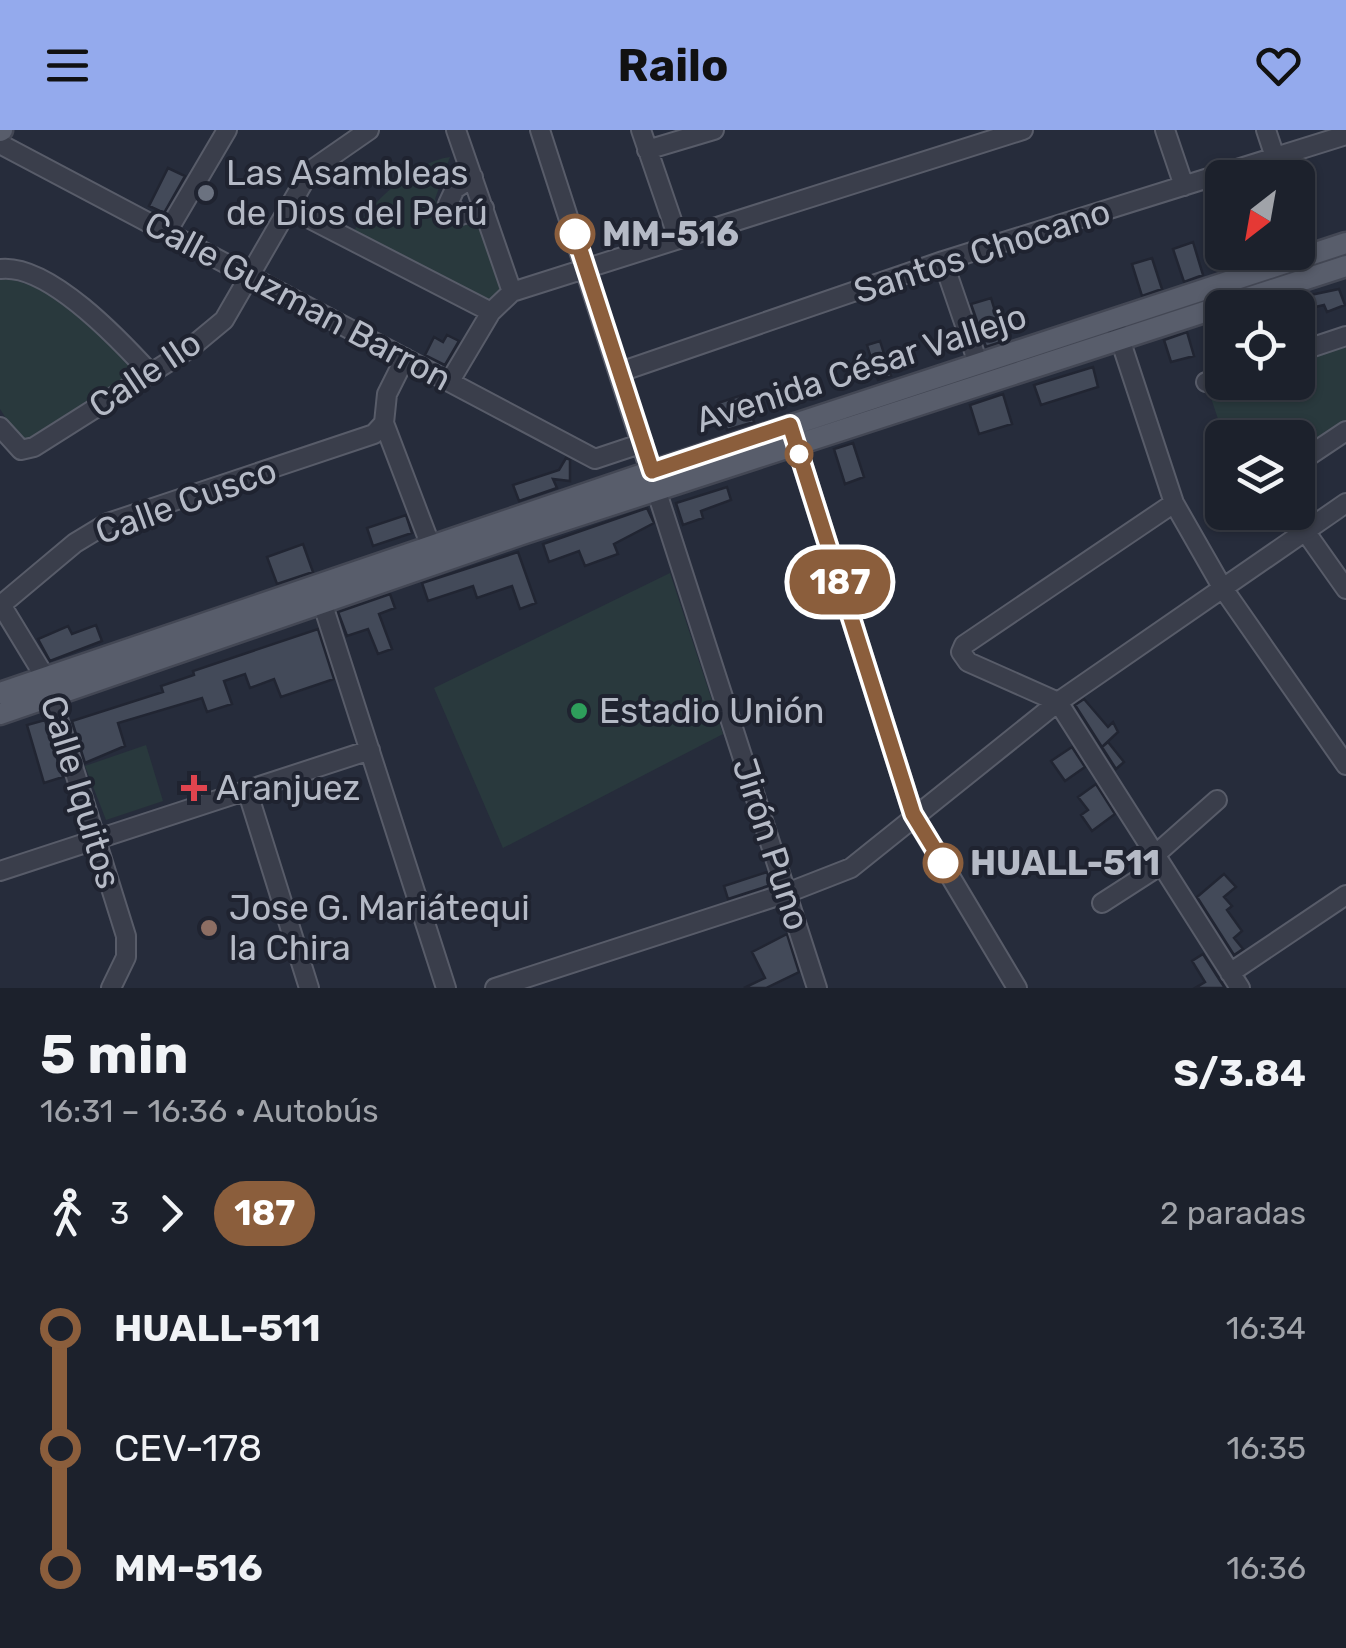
<!DOCTYPE html>
<html lang="es">
<head>
<meta charset="utf-8">
<style>
  :root { --surface:#1c212c; --page:#292e38; --text:#f1f3f6; --muted:#a0a3a9; --line:#3a3e48; --accent:#94aaed }
  body { margin:0; font-family:Rubik,sans-serif; background:var(--page); color:var(--text); height:100vh; display:flex; flex-direction:column; font-size:38px; white-space:nowrap }
  * { box-sizing:border-box; margin:0 }
  p { font-size:32px; color:var(--muted) }
  .icon { flex:none; width:55px; height:55px; fill:none; stroke:currentColor; stroke-width:2; stroke-linecap:round; stroke-linejoin:round }
  .map { position:relative; height:858px; overflow:hidden }
  .details { display:flex; flex-direction:column; background:var(--surface); flex:1 }
  .details>* { flex:none }
  .badge { padding:0 20px; border-radius:32px; font-size:35px; line-height:65px }
  .needle { width:65px; rotate:211deg }
  .tools { position:absolute; left:1205px; top:30px; display:grid; gap:20px }
  .tools a { display:grid; place-items:center; width:110px; height:110px; border-radius:15px; background:var(--surface); box-shadow:0 2px 8px #0004,0 0 0 2px var(--line); font-size:50px }
  .map>.badge { position:absolute; translate:-50% -50%; box-shadow:0 0 0 5px #fff }
  .legs { display:flex; align-items:center; gap:15px; height:110px; padding:0 40px; font-size:32px }
  .legs p { margin-inline-start:auto }
  .head { display:flex; align-items:center; justify-content:space-between; height:170px; padding:0 40px }
  h1 { font-size:55px; font-weight:700; line-height:75px }
  ul { padding:0 40px; list-style:none }
  li { display:flex; align-items:center; gap:35px; height:120px; font-size:38px }
  li i { display:grid; place-items:center; width:15px; height:100%; margin:0 12px; background:currentColor }
  li i::after { content:''; width:25px; height:25px; margin:-12px; border:8px solid; border-radius:50%; background:var(--surface) }
  li p { margin-inline-start:auto }
  li:first-child i { background:linear-gradient(#0000 50%,currentColor 0) }
  li:last-child i { background:linear-gradient(currentColor 50%,#0000 0) }
  header { display:flex; justify-content:space-between; align-items:center; height:130px; padding:0 40px; background:var(--accent); color:#111; font-size:45px; font-weight:700 }
  .map>svg:first-child { display:block }
  .green { fill:#29393d }
  .building { fill:#434a59; stroke:#212532; stroke-width:2.5 }
  .lines { fill:none; stroke-linecap:round; stroke-linejoin:round }
  .minor-casing { stroke:#585c69; stroke-width:22 }
  .major-casing { stroke:#434754; stroke-width:25 }
  .minor { stroke:#3a3e4b; stroke-width:18 }
  .major { stroke:#585d6b; stroke-width:20 }
  .line-1-casing { stroke:#fff; stroke-width:22 }
  .line-1 { stroke:#8b5e3c; stroke-width:15 }
  .worship-dot { fill:#6b7280; stroke:#1f2330; stroke-width:4 }
  .stop-1-dot { fill:#fff; stroke:#8b5e3c; stroke-width:5 }
  .leisure-dot { fill:#2e9e5b; stroke:#1f2330; stroke-width:4 }
  .health-dot { fill:#e0444e; stroke:#1f2330; stroke-width:4 }
  .education-dot { fill:#8d6e63; stroke:#1f2330; stroke-width:4 }
  .labels { text-anchor:middle; dominant-baseline:central; stroke-width:8; stroke-linejoin:round; paint-order:stroke }
  .poi-label { font-size:35px; fill:#b5bac6; stroke:#1f2330; text-anchor:start }
  .stop-label { font-size:35px; font-weight:bold; fill:#b5bac6; stroke:#1f2330; text-anchor:start }
  .street-label { font-size:35px; fill:#b5bac6; stroke:#1f2330 }
</style>
</head>
<body>
<header><svg class="icon" aria-label="menu" viewBox="0 0 24 24"><path d="M4 6h16M4 12h16M4 18h16"/></svg>Railo<svg class="icon" aria-label="heart" viewBox="0 0 24 24"><path d="M12 20l-8-8c-3-5 5-10 8-4 3-6 11-1 8 4z"/></svg></header>
<div class="map">
<svg width="1346" height="858" viewBox="0 0 1346 858">
  <rect width="100%" height="100%" fill="#262c3b"/>
  <path class="green" d="M 450,27 L 435,69 L 445,87 L 475,88 L 504,161 L 485,176 L 352,104 C 371,73 413,32 450,27 Z
    M 0,147 C 56,156 102,200 136,242 L 22,313 L 0,279 Z
    M 1346,212 L 1346,302 L 1298,334 L 1298,308 L 1224,307 L 1207,256 L 1298,252 L 1298,227 Z
    M 670,443 L 723,604 L 503,718 L 434,558 Z
    M 146,615 L 163,671 L 106,690 L 85,636 Z"/>
  <path class="building" d="M 168,38 L 185,46 L 164,83 L 149,76 Z
    M 1193,112 L 1203,145 L 1184,152 L 1173,119 Z
    M 1152,128 L 1162,159 L 1142,166 L 1132,134 Z
    M 1339,159 L 1345,175 L 1327,182 L 1324,175 L 1298,181 L 1289,178 L 1302,171 L 1301,167 Z
    M 991,168 L 1004,211 L 986,217 L 971,174 Z
    M 1187,202 L 1194,226 L 1171,232 L 1164,210 Z
    M 447,205 L 459,211 L 445,235 L 425,225 L 434,207 L 443,212 Z
    M 880,211 L 891,246 L 878,250 L 867,215 Z
    M 1093,237 L 1098,257 L 1041,275 L 1034,255 Z
    M 745,264 L 754,292 L 727,300 L 718,273 Z
    M 1003,264 L 1012,294 L 979,304 L 970,275 Z
    M 853,313 L 864,347 L 845,354 L 834,319 Z
    M 566,328 L 570,330 L 570,351 L 553,349 L 557,358 L 519,371 L 513,355 L 559,340 Z
    M 727,357 L 731,370 L 701,381 L 703,388 L 683,395 L 676,373 Z
    M 647,378 L 654,393 L 614,414 L 618,424 L 585,436 L 579,421 L 549,432 L 543,414 Z
    M 406,385 L 412,403 L 373,416 L 367,398 Z
    M 303,414 L 313,442 L 277,454 L 267,427 Z
    M 518,422 L 536,473 L 520,479 L 512,456 L 477,468 L 473,456 L 428,471 L 422,453 Z
    M 390,464 L 395,478 L 379,484 L 392,519 L 378,524 L 368,499 L 347,506 L 338,482 Z
    M 96,495 L 102,511 L 50,531 L 38,509 L 68,496 L 72,504 Z
    M 318,499 L 334,549 L 281,567 L 274,549 L 250,558 L 245,544 L 224,551 L 232,574 L 207,582 L 202,568 L 118,593 L 125,616 L 85,633 L 72,591 L 163,562 L 161,556 L 194,545 L 193,541 Z
    M 1084,569 L 1108,597 L 1113,592 L 1118,602 L 1102,617 L 1108,612 L 1124,632 L 1116,639 L 1075,575 Z
    M 45,590 L 63,647 L 44,653 L 27,595 Z
    M 1072,617 L 1085,637 L 1065,651 L 1051,631 Z
    M 1096,654 L 1115,684 L 1092,701 L 1081,685 L 1088,680 L 1078,667 Z
    M 767,742 L 771,755 L 728,769 L 724,756 Z
    M 1224,744 L 1236,757 L 1224,767 L 1232,776 L 1227,780 L 1242,801 L 1234,808 L 1243,819 L 1234,825 L 1197,767 Z
    M 787,804 L 799,842 L 766,858 L 744,858 L 765,848 L 752,822 Z
    M 1203,824 L 1219,849 L 1225,858 L 1195,858 L 1205,852 L 1192,831 Z"/>
  <g class="lines">
    <g class="minor-casing">
      <path id="minor" d="M 456,0 L 512,162
        M 540,0 L 817,858
        M 641,0 L 678,108
        M 1165,0 L 1184,56
        M 1266,0 L 1275,27
        M 0,14 L 595,329
        M 647,20 L 714,0
        M 473,47 L 455,59 L 448,74 L 461,85 L 484,78
        M 287,77 L 491,182
        M 167,102 L 227,0
        M 943,131 L 978,233
        M 0,139 C 48,133 121,211 151,244
        M 1116,197 L 1174,373 L 1222,457 L 1346,635
        M 1298,222 L 1346,206
        M 405,228 L 387,264 L 384,293 L 435,427
        M 620,242 L 943,131 L 1346,5
        M 450,251 L 491,182 L 512,162 L 1023,0
        M 1206,252 L 1222,247
        M 0,297 L 21,320 L 34,317 L 189,219 L 224,190 L 310,41 L 369,0
        M 793,305 L 913,684 L 1017,858
        M 595,329 L 643,313
        M 1298,333 L 1346,301
        M 1174,373 L 964,515 L 961,522 L 968,532 L 1058,572 L 1240,858
        M 1305,401 L 1346,459
        M 322,472 L 446,858
        M 0,473 L 45,547 L 126,806 L 126,827 L 111,858
        M 1,475 L 75,413 L 108,393 L 374,304 L 384,293
        M 247,660 L 309,858
        M 1155,725 L 1217,670
        M 0,741 L 370,620
        M 1102,773 L 1161,735
        M 1230,843 L 1346,765
        M 495,858 L 787,763 L 851,738 L 1058,572 L 1346,373"/>
    </g>
    <g class="major-casing">
      <path id="major" d="M 0,1 L 2,0
        M 0,563 L 652,341 L 1346,113
        M 0,584 L 522,404 L 1346,136"/>
    </g>
    <use href="#minor" class="minor"/>
    <use href="#major" class="major"/>
  </g>
  <g class="lines">
    <g class="line-1-casing">
      <path id="line-1" d="M 575,104 L 652,341 L 790,295 L 913,684 L 943,733"/>
    </g>
    <use href="#line-1" class="line-1"/>
  </g>
  <circle class="worship-dot" cx="206" cy="63" r="10"/>
  <g class="stop-1-dot">
    <circle cx="575" cy="104" r="18"/>
    <circle cx="799" cy="324" r="12"/>
    <circle cx="943" cy="733" r="18"/>
  </g>
  <circle class="leisure-dot" cx="579" cy="581" r="10"/>
  <path class="health-dot" d="M189 643h10v10h10v10h-10v10h-10v-10h-10v-10h10z"/>
  <circle class="education-dot" cx="209" cy="798" r="10"/>
  <g class="labels">
    <g class="poi-label">
      <text x="226" y="43">Las Asambleas<tspan x="226" dy="40">de Dios del Perú</tspan></text>
      <text x="599" y="581">Estadio Unión</text>
      <text x="216" y="658">Aranjuez</text>
      <text x="229" y="778">Jose G. Mariátequi<tspan x="229" dy="40">la Chira</tspan></text>
    </g>
    <g class="stop-label">
      <text x="602" y="104">MM-516</text>
      <text x="970" y="733">HUALL-511</text>
    </g>
    <g class="street-label">
      <text transform="translate(982 121) rotate(-18)">Santos Chocano</text>
      <text transform="translate(298 171) rotate(28)">Calle Guzman Barron</text>
      <text transform="translate(861 238) rotate(-18)">Avenida César Vallejo</text>
      <text transform="translate(145 244) rotate(-34)">Calle Ilo</text>
      <text transform="translate(186 371) rotate(-20)">Calle Cusco</text>
      <text transform="translate(81 662) rotate(73)">Calle Iquitos</text>
      <text transform="translate(771 714) rotate(72)">Jirón Puno</text>
    </g>
  </g>
</svg>
<div class="tools">
<a><svg class="needle" viewBox="-14 -14 28 28"><path d="M0-13l5 13h-10z" fill="#e53935"/><path d="M0 13l5-13h-10z" fill="#a0a3a9"/></svg></a>
<a><svg class="icon" aria-label="locate" viewBox="0 0 24 24"><circle cx="12" cy="12" r="6"/><path d="M12 2v4M12 18v4M2 12h4M18 12h4"/></svg></a>
<a><svg class="icon" aria-label="layers" viewBox="0 0 24 24"><path d="M12 4l9 5-9 5-9-5zM3 14l9 5 9-5"/></svg></a>
</div>
<b class="badge" style="left:840px;top:452px;background:#8b5e3c;color:#fff">187</b>
</div>
<section class="details">
<div class="head"><div><h1>5 min</h1><p>16:31 – 16:36 · Autobús</p></div><b>S/3.84</b></div>
<div class="legs"><svg class="icon" aria-label="walk" viewBox="0 0 24 24"><circle cx="13" cy="4" r="2"/><path d="M13 8l-2 6 4 7M11 14l-3 7M7 12l3-4h3l4 4"/></svg>3<svg class="icon" aria-label="forward" viewBox="0 0 24 24"><path d="M9 5l7 7-7 7"/></svg><b class="badge" style="background:#8b5e3c;color:#fff">187</b><p>2 paradas</p></div>
<ul>
<li><i style="color:#8b5e3c"></i><b>HUALL-511</b><p>16:34</p></li>
<li><i style="color:#8b5e3c"></i><span>CEV-178</span><p>16:35</p></li>
<li><i style="color:#8b5e3c"></i><b>MM-516</b><p>16:36</p></li>
</ul>
</section>
</body>
</html>
